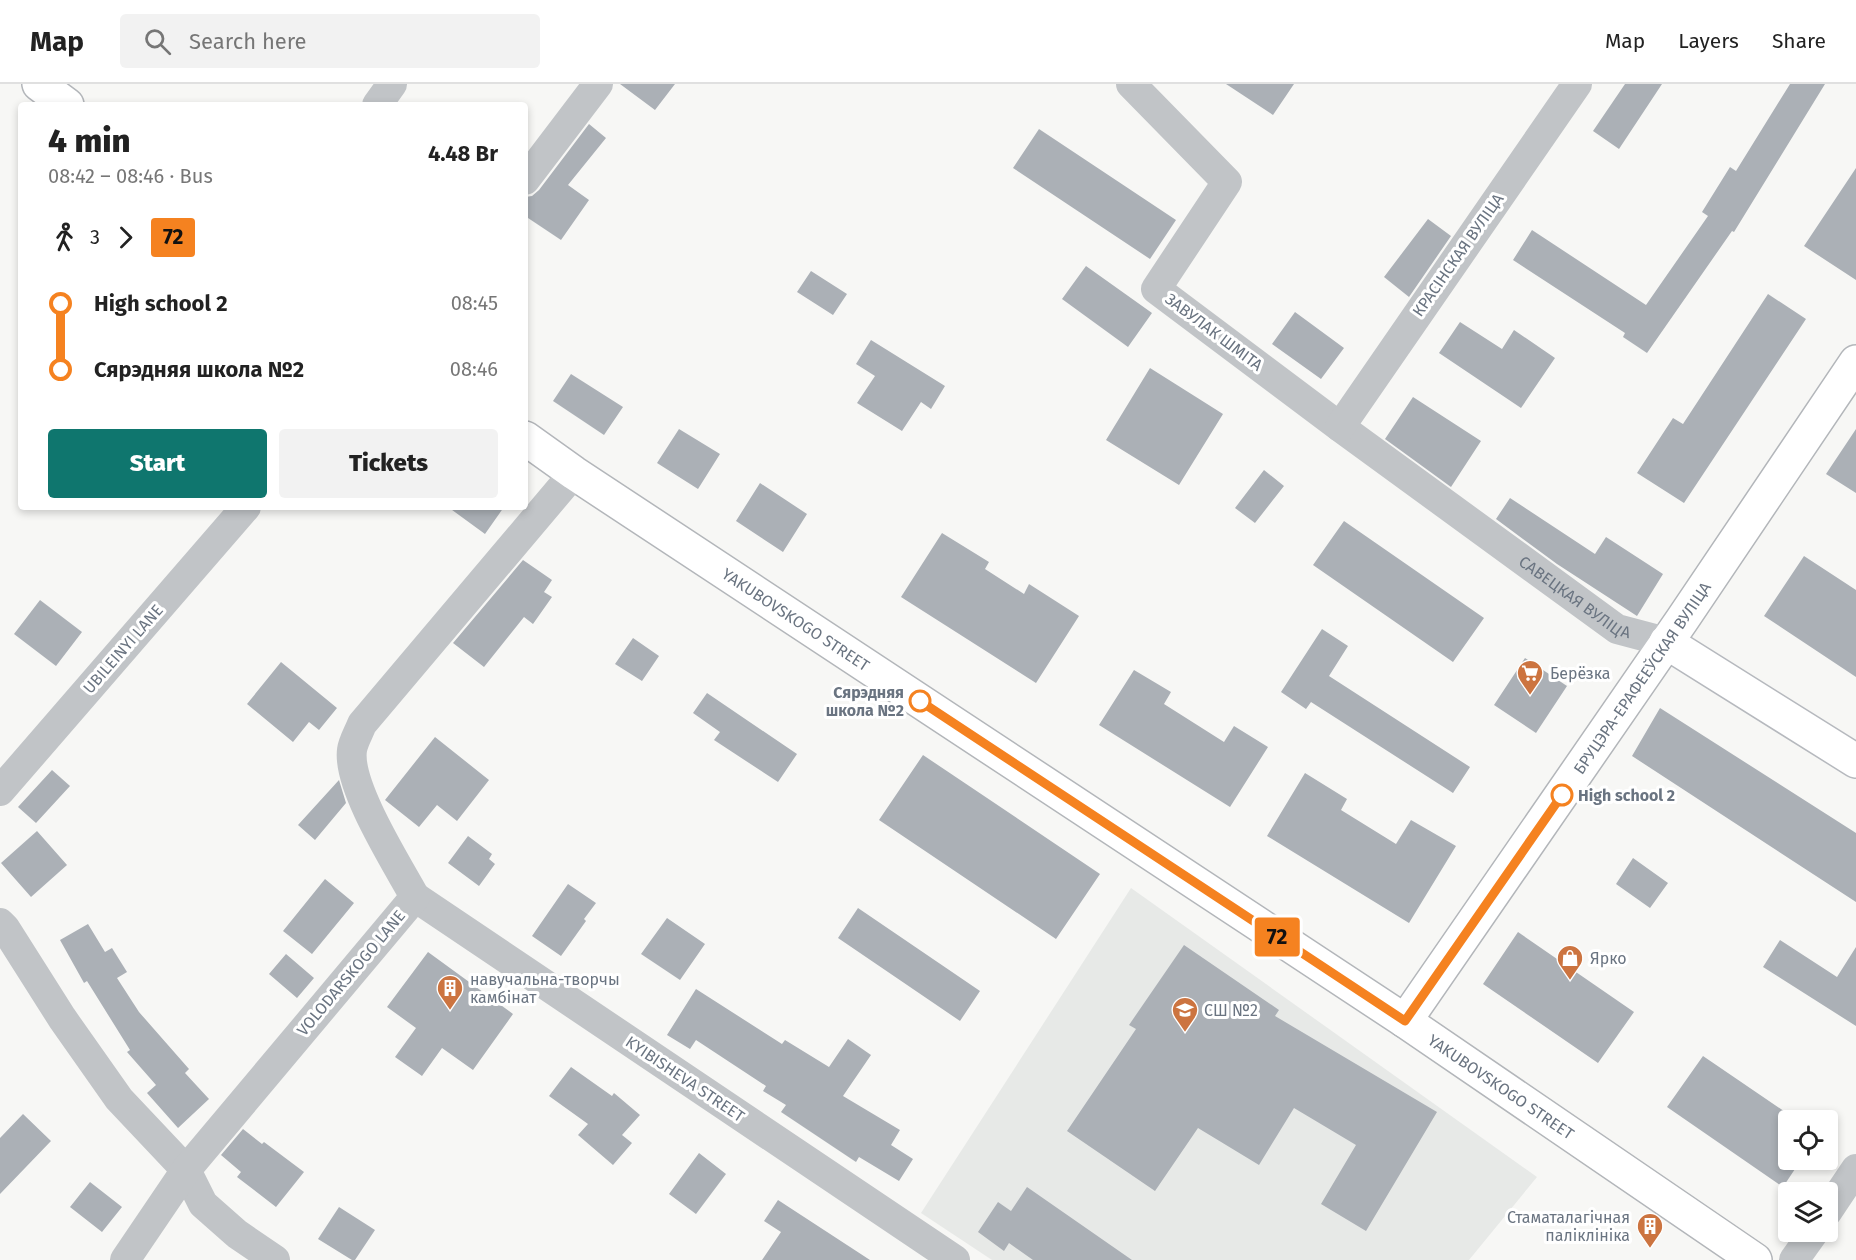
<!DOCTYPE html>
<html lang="en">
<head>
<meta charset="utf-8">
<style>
  :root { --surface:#fff; --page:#f2f2f2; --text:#222; --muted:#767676; --line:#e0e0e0; --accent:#0f766e }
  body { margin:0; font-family:"Fira Sans",sans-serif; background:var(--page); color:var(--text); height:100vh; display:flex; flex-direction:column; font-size:22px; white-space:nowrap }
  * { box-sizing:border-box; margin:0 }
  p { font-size:20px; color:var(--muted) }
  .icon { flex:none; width:33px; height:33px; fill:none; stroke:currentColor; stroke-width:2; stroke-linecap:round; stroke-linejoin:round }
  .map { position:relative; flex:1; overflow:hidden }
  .panel { position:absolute; left:18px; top:18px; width:510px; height:408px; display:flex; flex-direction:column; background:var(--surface); border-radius:6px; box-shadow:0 3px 9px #0003 }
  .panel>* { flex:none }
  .badge { padding:0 12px; border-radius:4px; font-size:21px; line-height:39px }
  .buttons { position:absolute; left:1778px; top:1026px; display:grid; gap:12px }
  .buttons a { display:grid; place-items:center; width:60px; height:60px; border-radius:6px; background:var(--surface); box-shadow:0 3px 9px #0003; font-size:30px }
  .map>.badge { position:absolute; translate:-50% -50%; box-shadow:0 0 0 3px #fff }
  .legs { display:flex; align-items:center; gap:9px; height:66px; padding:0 30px; font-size:20px }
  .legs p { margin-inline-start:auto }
  .overview { display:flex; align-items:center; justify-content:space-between; height:102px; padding:0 30px }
  h1 { font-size:33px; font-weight:800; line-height:45px }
  .cta { display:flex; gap:12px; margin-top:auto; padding:12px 30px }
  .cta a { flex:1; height:69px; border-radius:6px; background:var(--accent); color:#fff; font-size:24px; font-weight:800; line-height:69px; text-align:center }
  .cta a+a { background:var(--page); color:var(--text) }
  ul { padding:0 30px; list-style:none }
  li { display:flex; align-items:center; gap:21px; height:66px; font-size:22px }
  li i { display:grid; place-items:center; width:9px; height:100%; margin:0 8px; background:currentColor }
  li i::after { content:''; width:15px; height:15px; margin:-8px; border:4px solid; border-radius:50%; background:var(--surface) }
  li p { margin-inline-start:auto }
  li:first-child i { background:linear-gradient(#0000 50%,currentColor 0) }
  li:last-child i { background:linear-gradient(currentColor 50%,#0000 0) }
  header { display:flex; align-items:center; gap:36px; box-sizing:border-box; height:84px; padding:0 30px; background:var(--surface); border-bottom:2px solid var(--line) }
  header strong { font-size:28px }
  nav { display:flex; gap:33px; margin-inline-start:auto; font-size:21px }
  .search { width:420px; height:54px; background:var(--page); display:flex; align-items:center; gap:15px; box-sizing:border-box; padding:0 21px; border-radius:6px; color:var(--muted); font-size:22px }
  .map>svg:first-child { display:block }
  .built { fill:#e7e9e7 }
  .building { fill:#abb0b6 }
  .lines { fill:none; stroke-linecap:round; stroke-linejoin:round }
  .secondary-casing { stroke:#b6b9be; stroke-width:36 }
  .primary-casing { stroke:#b3b6ba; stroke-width:36 }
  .street { stroke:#c1c4c7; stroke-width:30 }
  .secondary { stroke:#fff; stroke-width:33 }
  .primary { stroke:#fff; stroke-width:33 }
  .line-1-casing { stroke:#fff; stroke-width:14 }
  .line-1 { stroke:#f58220; stroke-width:9 }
  .stop-1-dot { fill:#fff; stroke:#f58220; stroke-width:3 }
  .labels { text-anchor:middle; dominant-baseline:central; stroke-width:6; stroke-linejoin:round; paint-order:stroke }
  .street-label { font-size:16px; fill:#6a7481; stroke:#fff }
  .poi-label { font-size:16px; fill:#6a7481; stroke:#fff; text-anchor:start }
  .stop-label { font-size:16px; font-weight:bold; fill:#6a7481; stroke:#fff; text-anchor:end }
</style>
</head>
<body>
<header>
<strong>Map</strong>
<div class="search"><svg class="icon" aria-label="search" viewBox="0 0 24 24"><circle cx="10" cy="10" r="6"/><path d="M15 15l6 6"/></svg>Search here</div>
<nav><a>Map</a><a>Layers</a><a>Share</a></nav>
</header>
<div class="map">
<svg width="1856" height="1176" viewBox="0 0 1856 1176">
  <rect width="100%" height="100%" fill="#f7f7f5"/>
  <path class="built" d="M 1131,804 L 1537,1093 L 1469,1176 L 992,1176 L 921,1129 Z"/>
  <path class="building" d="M 620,0 L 675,0 L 655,26 Z
    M 1226,0 L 1294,0 L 1273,31 Z
    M 1625,0 L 1662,0 L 1619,65 L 1593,47 Z
    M 1790,0 L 1825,0 L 1734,148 L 1732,147 L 1647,269 L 1623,253 L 1625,249 L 1513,176 L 1532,146 L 1646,221 L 1708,132 L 1702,128 L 1730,83 L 1736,87 Z
    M 589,40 L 606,54 L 568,101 L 589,116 L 561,156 L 525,132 L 525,113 L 532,112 L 539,106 Z
    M 1039,45 L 1176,136 L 1150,175 L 1013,84 Z
    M 1856,84 L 1856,196 L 1804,162 Z
    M 1428,135 L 1451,152 L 1409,213 L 1384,193 Z
    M 1086,182 L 1152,229 L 1128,263 L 1062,215 Z
    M 811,187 L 847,210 L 833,231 L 797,208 Z
    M 1768,210 L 1806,235 L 1684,419 L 1637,389 L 1673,334 L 1683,340 Z
    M 1295,228 L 1344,264 L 1321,295 L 1272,260 Z
    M 1460,238 L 1502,265 L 1514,246 L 1555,274 L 1521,324 L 1439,269 Z
    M 871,256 L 945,302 L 931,325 L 921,318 L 902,347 L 857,319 L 875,292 L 856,280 Z
    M 1150,284 L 1223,330 L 1179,401 L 1106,356 Z
    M 571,290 L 623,323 L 604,351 L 553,317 Z
    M 1413,313 L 1481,357 L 1451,403 L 1385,355 Z
    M 679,345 L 720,370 L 698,405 L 657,379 Z
    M 1856,345 L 1856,409 L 1826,390 Z
    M 1264,386 L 1284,402 L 1255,439 L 1235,424 Z
    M 760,399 L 807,430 L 783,468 L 736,437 Z
    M 1510,414 L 1595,470 L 1606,453 L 1663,490 L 1637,532 L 1557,480 L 1496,435 Z
    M 448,423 L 504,423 L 485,450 Z
    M 1344,437 L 1484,534 L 1453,578 L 1313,481 Z
    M 942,449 L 989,478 L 985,485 L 1024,510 L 1029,500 L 1079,532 L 1036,599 L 901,513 Z
    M 1804,472 L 1856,506 L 1856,593 L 1764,532 Z
    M 523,476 L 552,496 L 544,508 L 552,513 L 533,540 L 524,533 L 484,583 L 453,559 Z
    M 40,516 L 82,548 L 56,582 L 14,550 Z
    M 1322,545 L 1348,562 L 1329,592 L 1470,683 L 1453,709 L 1311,618 L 1306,625 L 1281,608 Z
    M 633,554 L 659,572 L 642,597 L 615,580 Z
    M 1525,574 L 1567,602 L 1536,649 L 1494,621 Z
    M 281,578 L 337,624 L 319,646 L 309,638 L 293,658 L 247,620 Z
    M 1134,586 L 1171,608 L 1164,620 L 1224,658 L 1234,642 L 1268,663 L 1230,723 L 1099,641 Z
    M 707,609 L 797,670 L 778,698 L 714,656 L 720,648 L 693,629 Z
    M 1660,624 L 1856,749 L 1856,818 L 1632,672 Z
    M 435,653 L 489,696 L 457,737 L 437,721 L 419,743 L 385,716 Z
    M 923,671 L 1100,790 L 1056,855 L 879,736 Z
    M 52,686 L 70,702 L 36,739 L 18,723 Z
    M 1305,689 L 1347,715 L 1341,726 L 1396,760 L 1411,736 L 1456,762 L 1409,839 L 1267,752 Z
    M 339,696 L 346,719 L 315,756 L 298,741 Z
    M 37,747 L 67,781 L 31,813 L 1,779 Z
    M 468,752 L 492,770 L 489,775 L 495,780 L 479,802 L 448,779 Z
    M 1633,774 L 1668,799 L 1650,824 L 1616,800 Z
    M 325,795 L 354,819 L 312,870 L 283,847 Z
    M 568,800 L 596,819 L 584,835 L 586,837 L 561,872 L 532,852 Z
    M 858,824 L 980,907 L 960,937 L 838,854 Z
    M 667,834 L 705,860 L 680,896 L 641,870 Z
    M 88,840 L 105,868 L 112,864 L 127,888 L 117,894 L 139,928 L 189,985 L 185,989 L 209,1015 L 178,1044 L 147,1009 L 156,1001 L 127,968 L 130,966 L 87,897 L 84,899 L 60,856 Z
    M 1518,848 L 1634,928 L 1598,979 L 1483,900 Z
    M 1780,856 L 1837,893 L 1856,863 L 1856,942 L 1763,883 Z
    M 1184,861 L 1279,926 L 1275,932 L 1437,1028 L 1366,1147 L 1321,1120 L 1356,1061 L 1294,1024 L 1259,1081 L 1198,1044 L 1155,1107 L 1067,1047 L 1136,945 L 1129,941 Z
    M 428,868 L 513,930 L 473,986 L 442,964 L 422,992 L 395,973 L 416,944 L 387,923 Z
    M 286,870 L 314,894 L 297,914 L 269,890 Z
    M 696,905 L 782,960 L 785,956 L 829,983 L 848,955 L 871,971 L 843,1012 L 900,1046 L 891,1061 L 913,1075 L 899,1097 L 859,1073 L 856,1078 L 781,1028 L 786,1021 L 763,1007 L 766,1002 L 696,956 L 690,965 L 667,951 Z
    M 1703,972 L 1797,1036 L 1788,1036 L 1788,1076 L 1801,1076 L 1783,1103 L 1667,1023 Z
    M 571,983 L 612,1012 L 614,1009 L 640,1031 L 622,1051 L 632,1059 L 613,1081 L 578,1051 L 588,1040 L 549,1012 Z
    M 23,1030 L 51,1057 L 0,1110 L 0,1054 Z
    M 243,1045 L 262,1060 L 264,1058 L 304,1088 L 276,1123 L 237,1093 L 241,1088 L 221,1071 Z
    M 699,1069 L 726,1090 L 696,1130 L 669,1110 Z
    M 90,1098 L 122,1123 L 102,1148 L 70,1123 Z
    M 1027,1103 L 1132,1176 L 1033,1176 L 1009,1159 L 1004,1167 L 978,1148 L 998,1118 L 1011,1127 Z
    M 778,1116 L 870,1176 L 762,1176 L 781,1148 L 764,1137 Z
    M 339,1123 L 375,1146 L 355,1176 L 352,1176 L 318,1155 Z"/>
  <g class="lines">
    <g class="secondary-casing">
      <path id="secondary" d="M 1666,558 L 1856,677"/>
    </g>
    <g class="primary-casing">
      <g id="primary">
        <path d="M 39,0 L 67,21"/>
        <path id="s2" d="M 525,354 L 574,389 L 1405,937 L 1755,1176"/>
        <path id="s3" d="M 1405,937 L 1682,536 L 1856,278"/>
      </g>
    </g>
    <g class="street">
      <path id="s1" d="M 1131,0 L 1227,98 L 1156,205 L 1340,343 L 1617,545 L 1666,558"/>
      <path d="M 377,21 L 392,0"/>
      <path d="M 525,96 L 598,0"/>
      <path d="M 1340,343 L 1577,0"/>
      <path d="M 0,707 L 246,423"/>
      <path d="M 415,813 L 955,1176"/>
      <path d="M 0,839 L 5,844 L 62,934 L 119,1015 L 186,1086 L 203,1120 L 237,1150 L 275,1176"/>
      <path d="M 1827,1128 L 1856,1085"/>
      <path d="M 125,1176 L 186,1086 L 415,813 C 397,780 347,702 352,666 C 353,658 359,648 362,640 L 574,389"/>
      <path d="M 1794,1176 L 1814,1148"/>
    </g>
    <use href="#secondary" class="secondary"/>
    <use href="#primary" class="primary"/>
  </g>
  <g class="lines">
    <g class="line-1-casing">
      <path id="line-1" d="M 920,617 L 1405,937 L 1562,711"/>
    </g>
    <use href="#line-1" class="line-1"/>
  </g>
  <defs>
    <g id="supermarket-pin" transform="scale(1.35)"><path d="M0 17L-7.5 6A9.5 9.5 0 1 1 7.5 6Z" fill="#cc7440" stroke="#fff"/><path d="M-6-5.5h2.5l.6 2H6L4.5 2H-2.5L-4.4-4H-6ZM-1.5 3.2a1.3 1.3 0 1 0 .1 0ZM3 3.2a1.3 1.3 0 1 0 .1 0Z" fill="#fff"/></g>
    <g id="shop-pin" transform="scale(1.35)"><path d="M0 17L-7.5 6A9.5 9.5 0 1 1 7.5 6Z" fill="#cc7440" stroke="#fff"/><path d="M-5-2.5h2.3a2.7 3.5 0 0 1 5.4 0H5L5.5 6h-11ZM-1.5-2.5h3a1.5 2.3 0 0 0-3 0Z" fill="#fff"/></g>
    <g id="building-pin" transform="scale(1.35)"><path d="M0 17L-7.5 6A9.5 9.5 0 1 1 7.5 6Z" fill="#cc7440" stroke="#fff"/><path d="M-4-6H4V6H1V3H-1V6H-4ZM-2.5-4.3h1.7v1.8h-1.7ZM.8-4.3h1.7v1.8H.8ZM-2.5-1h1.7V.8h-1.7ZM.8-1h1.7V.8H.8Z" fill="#fff"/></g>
    <g id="school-pin" transform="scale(1.35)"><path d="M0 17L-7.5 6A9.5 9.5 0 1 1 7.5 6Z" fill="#cc7440" stroke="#fff"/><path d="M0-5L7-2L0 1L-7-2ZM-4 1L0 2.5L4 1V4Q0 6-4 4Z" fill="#fff"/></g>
  </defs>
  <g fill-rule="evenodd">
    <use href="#supermarket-pin" x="1530" y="589"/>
    <use href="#shop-pin" x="1570" y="874"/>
    <use href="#building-pin" x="450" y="904"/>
    <use href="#school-pin" x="1185" y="926"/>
    <use href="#building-pin" x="1650" y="1142"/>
  </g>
  <g class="stop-1-dot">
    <circle cx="920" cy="617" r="10"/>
    <circle cx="1562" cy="711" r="10"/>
  </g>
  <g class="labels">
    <g class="street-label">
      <text transform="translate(1458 171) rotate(-55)">КРАСІНСКАЯ ВУЛІЦА</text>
      <text transform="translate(1214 248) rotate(37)">ЗАВУЛАК ШМІТА</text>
      <text stroke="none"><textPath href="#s1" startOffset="786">САВЕЦКАЯ ВУЛІЦА</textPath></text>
      <text stroke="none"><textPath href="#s2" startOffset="326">YAKUBOVSKOGO STREET</textPath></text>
      <text transform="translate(123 565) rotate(-49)">UBILEINYI LANE</text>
      <text stroke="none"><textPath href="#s3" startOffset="417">БРУЦЭРА-ЕРАФЕЕЎСКАЯ ВУЛІЦА</textPath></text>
      <text transform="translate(351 889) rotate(-50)">VOLODARSKOGO LANE</text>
      <text transform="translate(685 995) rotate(34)">KYIBISHEVA STREET</text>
      <text stroke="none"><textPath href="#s2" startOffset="1172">YAKUBOVSKOGO STREET</textPath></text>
    </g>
    <g class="poi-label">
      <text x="1550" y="589">Берёзка</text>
      <text x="1590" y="874">Ярко</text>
      <text x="470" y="895">навучальна-творчы<tspan x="470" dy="18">камбінат</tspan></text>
      <text x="1204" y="926">СШ №2</text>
      <text x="1630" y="1133" text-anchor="end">Стаматалагічная<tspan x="1630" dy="18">паліклініка</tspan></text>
    </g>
    <g class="stop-label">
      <text x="904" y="608">Сярэдняя<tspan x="904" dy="18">школа №2</tspan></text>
      <text x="1578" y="711" text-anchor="start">High school 2</text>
    </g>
  </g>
</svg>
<div class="buttons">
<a><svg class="icon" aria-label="locate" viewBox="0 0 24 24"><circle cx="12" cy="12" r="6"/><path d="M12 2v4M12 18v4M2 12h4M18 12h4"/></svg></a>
<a><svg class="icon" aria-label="layers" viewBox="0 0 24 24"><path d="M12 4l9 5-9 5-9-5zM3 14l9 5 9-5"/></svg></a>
</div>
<b class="badge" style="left:1277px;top:853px;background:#f58220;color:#111">72</b>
<section class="panel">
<div class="overview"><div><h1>4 min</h1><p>08:42 – 08:46 · Bus</p></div><b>4.48 Br</b></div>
<div class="legs"><svg class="icon" aria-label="walk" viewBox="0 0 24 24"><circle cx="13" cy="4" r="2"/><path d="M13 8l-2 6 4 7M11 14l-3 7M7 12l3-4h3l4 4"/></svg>3<svg class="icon" aria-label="forward" viewBox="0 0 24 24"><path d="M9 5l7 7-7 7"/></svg><b class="badge" style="background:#f58220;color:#111">72</b></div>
<ul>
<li><i style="color:#f58220"></i><b>High school 2</b><p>08:45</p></li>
<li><i style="color:#f58220"></i><b>Сярэдняя школа №2</b><p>08:46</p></li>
</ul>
<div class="cta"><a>Start</a><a>Tickets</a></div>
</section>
</div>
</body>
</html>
